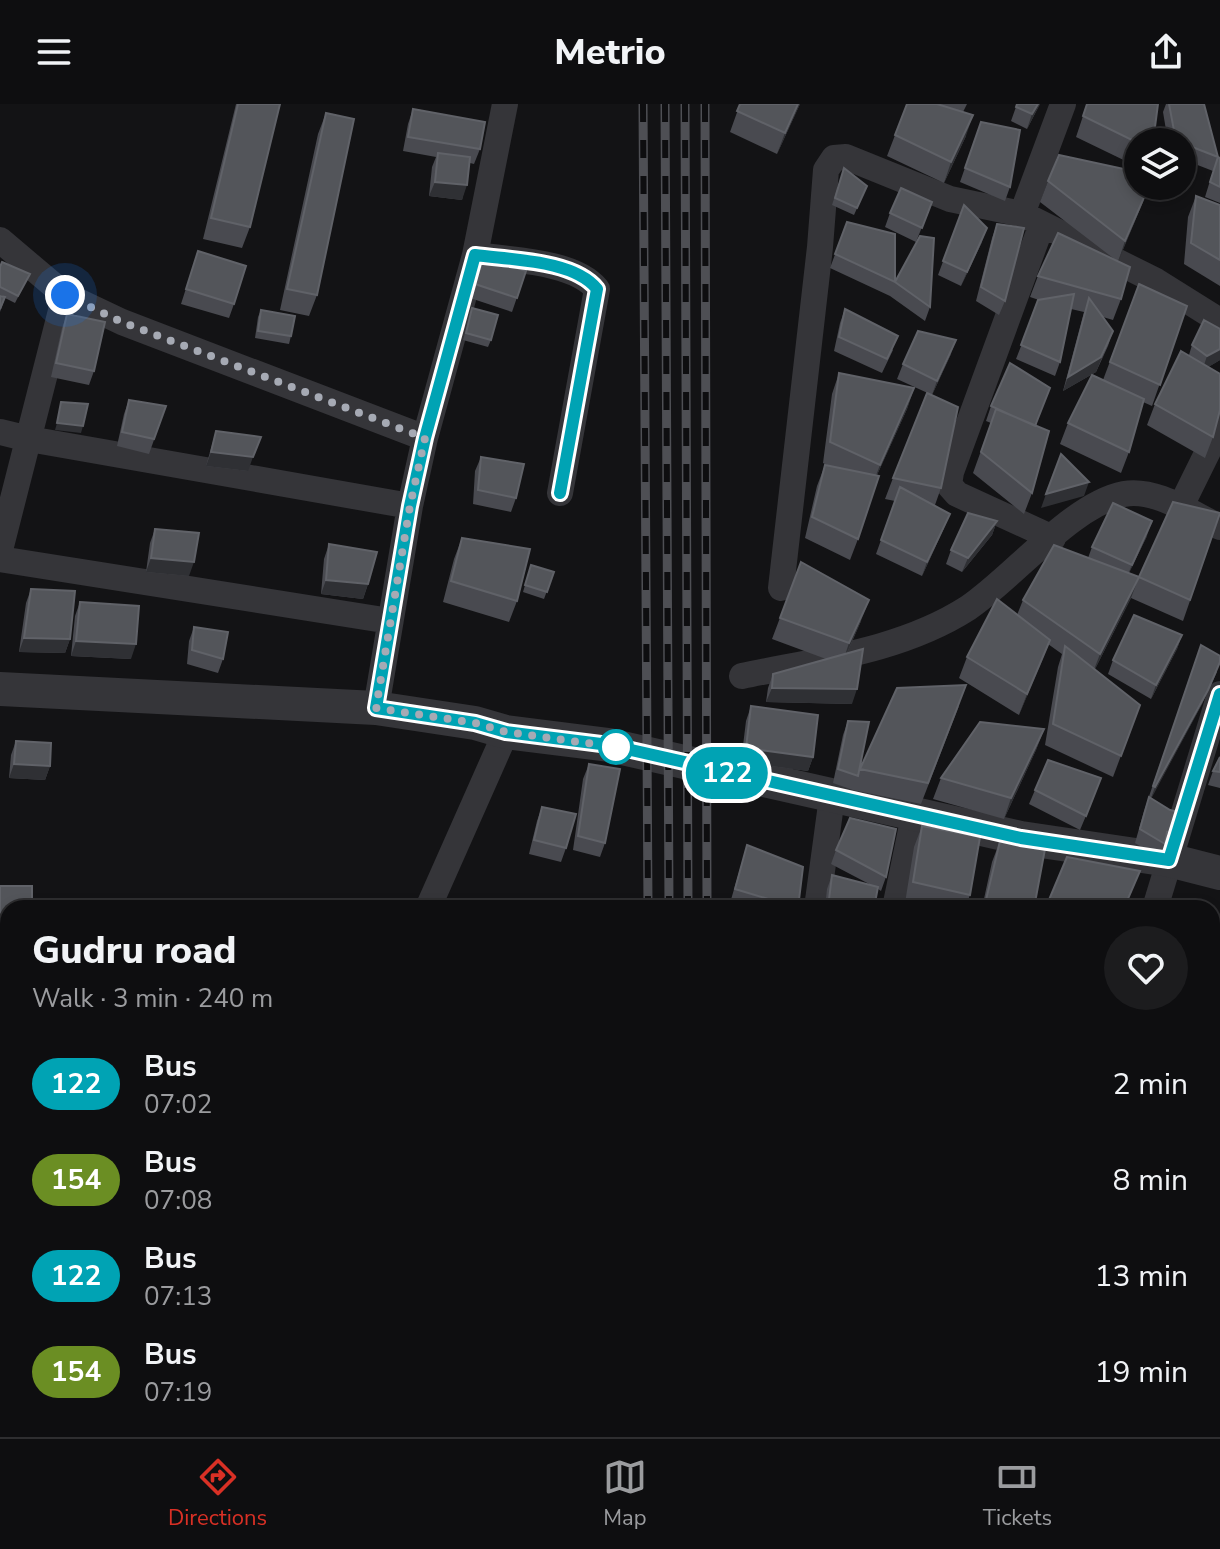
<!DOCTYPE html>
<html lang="en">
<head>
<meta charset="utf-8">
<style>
  :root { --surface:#0e0e10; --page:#1c1c1e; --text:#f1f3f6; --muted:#9b9c9f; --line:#2e2e30; --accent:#d93025 }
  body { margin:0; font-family:"Nunito Sans",sans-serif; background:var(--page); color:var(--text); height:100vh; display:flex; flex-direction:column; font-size:30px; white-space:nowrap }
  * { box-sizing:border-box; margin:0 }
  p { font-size:26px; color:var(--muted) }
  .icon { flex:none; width:44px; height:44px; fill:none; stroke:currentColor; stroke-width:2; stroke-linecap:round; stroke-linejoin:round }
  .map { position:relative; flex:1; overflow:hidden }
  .sheet { position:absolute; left:0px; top:796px; width:1220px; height:538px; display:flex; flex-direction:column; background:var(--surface); border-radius:24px 24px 0 0; box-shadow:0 4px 12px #0003,0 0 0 2px var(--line) }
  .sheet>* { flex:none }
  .badge { padding:0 16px; border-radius:26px; font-size:28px; line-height:52px }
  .tools { position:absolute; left:1124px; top:24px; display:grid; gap:16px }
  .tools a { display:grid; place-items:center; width:72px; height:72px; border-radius:50%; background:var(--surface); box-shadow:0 4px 12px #0003,0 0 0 2px var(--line); font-size:40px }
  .you { position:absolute; width:40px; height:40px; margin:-20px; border:6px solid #fff; border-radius:50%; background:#1a73e8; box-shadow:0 0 0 12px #1a73e833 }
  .map>.badge { position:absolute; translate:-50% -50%; box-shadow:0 0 0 4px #fff }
  .round { display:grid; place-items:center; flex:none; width:84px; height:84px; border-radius:42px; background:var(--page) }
  .head { display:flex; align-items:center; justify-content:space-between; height:136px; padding:0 32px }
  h1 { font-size:38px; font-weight:800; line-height:60px }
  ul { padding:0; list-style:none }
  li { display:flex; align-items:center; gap:24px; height:96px; padding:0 32px }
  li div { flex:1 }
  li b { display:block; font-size:30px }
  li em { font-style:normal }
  li .badge { min-width:88px; font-weight:700; text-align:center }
  header { display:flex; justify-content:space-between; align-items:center; height:104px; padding:0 32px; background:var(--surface); font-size:36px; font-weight:800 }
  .dock { display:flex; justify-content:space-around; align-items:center; height:112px; border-top:2px solid var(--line); background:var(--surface); font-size:22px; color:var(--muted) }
  .dock a { display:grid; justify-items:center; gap:4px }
  .dock .selected { color:var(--accent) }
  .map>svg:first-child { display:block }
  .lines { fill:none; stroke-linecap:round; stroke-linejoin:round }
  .minor { stroke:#353539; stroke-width:26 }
  .tertiary { stroke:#353539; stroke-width:34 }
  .rail-casing { stroke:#4e4f54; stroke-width:9 }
  .rail { stroke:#0e0e10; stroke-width:6; stroke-dasharray:18; stroke-linecap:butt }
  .wall { fill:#494a50 }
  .shaded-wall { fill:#2f3034 }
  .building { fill:#53555a; stroke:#606268; stroke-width:2 }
  .line-casing { stroke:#fff; stroke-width:18 }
  .line { stroke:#00a3b4; stroke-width:12 }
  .walk { stroke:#a6aab4; stroke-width:8; stroke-dasharray:0 14.4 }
  .stop-dot { fill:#fff; stroke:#00a3b4; stroke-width:4 }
</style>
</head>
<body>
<header><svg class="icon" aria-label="menu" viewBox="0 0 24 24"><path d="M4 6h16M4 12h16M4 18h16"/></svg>Metrio<svg class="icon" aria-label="share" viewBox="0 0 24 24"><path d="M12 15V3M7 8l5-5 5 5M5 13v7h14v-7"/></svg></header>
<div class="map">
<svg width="1220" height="1333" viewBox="0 0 1220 1333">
  <rect width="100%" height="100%" fill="#131315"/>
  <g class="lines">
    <path class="minor" d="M 1022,110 L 1063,0
      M 1042,120 L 951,368 L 949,381 L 957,390 L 1053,434
      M 0,136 L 65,191 L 122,218 L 425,334
      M 475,151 C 511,156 574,157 597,185 L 560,389
      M 0,328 L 29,335 L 410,402
      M 1180,404 L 1220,323
      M 0,446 L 65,191
      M 0,455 L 390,517
      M 781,484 L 820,143 L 826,66 L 834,54 L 846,53 L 950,95 L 1022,110 L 1156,177 L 1220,217
      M 742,572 C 818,556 901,547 968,504 C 1013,474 1072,400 1124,390 C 1156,384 1192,410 1220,423
      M 376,604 L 410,402 L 425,334 L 475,151 L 505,0
      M 428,804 L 506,628
      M 817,804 L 832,693
      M 895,804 L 914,712
      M 1155,804 L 1220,590
      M 1212,968 L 1220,961
      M 0,1290 L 8,1293
      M 95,1326 L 113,1333
      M 999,1326 L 1020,1333
      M 192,1333 L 195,1326
      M 939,1333 L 946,1326"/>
    <path class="tertiary" d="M 0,585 L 376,604 L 475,619 L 506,628 L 609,641 L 1021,734 L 1169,756 L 1220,769"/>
    <g class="rail-casing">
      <path id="rail" d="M 643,0 L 648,804
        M 665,0 L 669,804
        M 685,0 L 688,804
        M 705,0 L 707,804
        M 657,1326 L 657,1333
        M 674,1326 L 674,1333
        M 692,1326 L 692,1333
        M 707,1333 L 707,1326"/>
    </g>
    <use href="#rail" class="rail"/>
  </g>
  <path class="wall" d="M 236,0 L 280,0 L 250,123 L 242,144 L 203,135 Z
    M 740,0 L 800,0 L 777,50 L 730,28 Z
    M 907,0 L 967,0 L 963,8 L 966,32 L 944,79 L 887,52 Z
    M 1017,0 L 1040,0 L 1027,25 L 1011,17 Z
    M 1087,0 L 1138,38 L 1138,63 L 1076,33 Z
    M 1166,0 L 1204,0 L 1218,53 L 1220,54 L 1220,99 L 1205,93 L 1213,67 L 1182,55 L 1182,38 L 1168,38 L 1163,8 Z
    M 413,5 L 480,45 L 474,60 L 470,59 L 462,96 L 429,92 L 432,63 L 436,53 L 403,47 L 408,20 Z
    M 326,9 L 317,191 L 309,212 L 280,206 L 318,30 Z
    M 981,18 L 1010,83 L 1005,97 L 960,78 Z
    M 844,64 L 867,82 L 854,111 L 832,101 Z
    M 1048,77 L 1145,93 L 1118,157 L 1121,195 L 1113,216 L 1103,213 L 1113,227 L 1108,242 L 1096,268 L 1063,287 L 1084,208 L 1071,205 L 1060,258 L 1055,272 L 1016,255 L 1039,196 L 1030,193 L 1038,172 L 1117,157 L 1040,98 Z
    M 1196,92 L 1220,101 L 1220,182 L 1184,160 L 1188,113 Z
    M 932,98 L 916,138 L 885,123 L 890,109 Z
    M 964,101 L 982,138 L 961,182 L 938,171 Z
    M 847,118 L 895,178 L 930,203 L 925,217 L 890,192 L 830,164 Z
    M 997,120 L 1005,197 L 999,211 L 976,197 L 992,134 Z
    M 198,147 L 234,200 L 229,214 L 181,200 Z
    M 484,153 L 526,167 L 512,208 L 470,194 Z
    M 0,163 L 30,170 L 15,199 L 5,194 L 0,208 L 0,192 L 3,192 L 0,191 Z
    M 1139,180 L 1187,202 L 1152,302 L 1143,298 L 1129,348 L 1121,369 L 1060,340 L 1068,319 L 1103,276 Z
    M 472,204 L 491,236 L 488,243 L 463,236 Z
    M 845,205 L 893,246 L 882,269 L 834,247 L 840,219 Z
    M 261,206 L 291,232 L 289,240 L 255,234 L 258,213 Z
    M 67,210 L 94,267 L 89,281 L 51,273 L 62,224 Z
    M 1192,241 L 1220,256 L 1208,263 L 1213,333 L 1205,354 L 1147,321 L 1155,300 L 1189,251 Z
    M 951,250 L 932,291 L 897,275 L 903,260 Z
    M 839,269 L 914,284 L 907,305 L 877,371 L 858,435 L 850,456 L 805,434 L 817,382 L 825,361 L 829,362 L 823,359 L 832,290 Z
    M 129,296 L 166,302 L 149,350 L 117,342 L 124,310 Z
    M 991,302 L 1035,322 L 1032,389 L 1024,410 L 973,369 L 991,319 L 986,317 Z
    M 216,327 L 248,367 L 206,362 Z
    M 481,353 L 516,394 L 511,408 L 473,400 L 475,367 Z
    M 893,374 L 941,384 L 935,401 L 944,424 L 922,472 L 876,450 L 895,397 L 885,395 Z
    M 1220,410 L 1183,517 L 1131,494 L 1095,565 L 1140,601 L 1113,673 L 1045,641 L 1058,563 L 1062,550 L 1048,540 L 1019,611 L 959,574 L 967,553 L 1017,511 L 1023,496 L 1088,454 L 1092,443 L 1147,432 L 1129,469 L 1139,473 Z
    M 997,417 L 992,431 L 962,468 L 946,460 L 951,446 Z
    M 155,425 L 189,472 L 146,468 L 150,439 Z
    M 462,434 L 517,497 L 509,518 L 443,498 L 454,455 Z
    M 329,440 L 368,480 L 363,495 L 321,490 L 324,455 Z
    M 801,458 L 861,517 L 847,549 L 852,600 L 766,598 L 768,584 L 773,570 L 826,555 L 772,535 Z
    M 531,461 L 554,468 L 544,495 L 523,488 Z
    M 31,485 L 70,535 L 65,549 L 19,548 L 26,499 Z
    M 80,498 L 131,555 L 71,552 L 75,512 Z
    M 194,523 L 223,555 L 218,569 L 187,560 L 189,537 Z
    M 1182,531 L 1177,545 L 1151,595 L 1108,570 L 1113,556 Z
    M 1196,555 L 1217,568 L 1202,600 L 1151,694 L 1169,744 L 1164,743 L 1160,754 L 1135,739 L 1144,707 Z
    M 751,602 L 813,653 L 808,667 L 741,658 L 746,617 Z
    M 959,602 L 921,700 L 853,686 L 833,679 L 843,631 L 848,617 L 858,672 L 860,665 Z
    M 1044,625 L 1036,646 L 1004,715 L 933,695 L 941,674 Z
    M 16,637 L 50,662 L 45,676 L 9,674 L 11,651 Z
    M 1220,653 L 1220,684 L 1208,681 L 1213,667 Z
    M 589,660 L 605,739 L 600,753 L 573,746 L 583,675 Z
    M 1035,686 L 1096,688 L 1080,726 L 1029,700 Z
    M 542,703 L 566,744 L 561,758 L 529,750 L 537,717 Z
    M 922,722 L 970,791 L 965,804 L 912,804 L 913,801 L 905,799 L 914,743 Z
    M 1000,737 L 1034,804 L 982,804 L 992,758 Z
    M 747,741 L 798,804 L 745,804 L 730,799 Z
    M 836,746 L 886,773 L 881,787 L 878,785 L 874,804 L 825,804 L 827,785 L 832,771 L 871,781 L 831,760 Z
    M 1212,1282 L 1220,1283 L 1220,1330 L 1194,1326 L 1212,1326 Z
    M 215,1326 L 240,1326 L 238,1333 L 229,1333 L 214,1327 Z
    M 789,1326 L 868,1326 L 867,1333 L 806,1333 Z"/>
  <path class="shaded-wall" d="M 798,0 L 800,0 L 777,50 L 785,29 Z
    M 1038,0 L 1040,0 L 1027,25 L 1032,10 Z
    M 973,11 L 966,32 L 944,79 L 951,58 Z
    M 435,78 L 467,81 L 462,96 L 429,92 Z
    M 1149,82 L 1145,93 L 1118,158 L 1125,137 Z
    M 987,124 L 982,138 L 961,182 L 967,168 Z
    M 1113,227 L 1096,268 L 1063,287 L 1068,273 Z
    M 956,236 L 951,250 L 932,291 L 937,277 Z
    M 1220,245 L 1220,256 L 1202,267 L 1207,252 Z
    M 914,284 L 907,305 L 872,382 L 880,361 Z
    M 57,319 L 83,322 L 81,329 L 55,326 Z
    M 211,348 L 253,353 L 248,367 L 206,362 Z
    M 1089,378 L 1084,392 L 1041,404 L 1046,390 Z
    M 950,410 L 944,424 L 922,472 L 927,458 Z
    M 997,417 L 992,431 L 962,468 L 968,454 Z
    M 1152,417 L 1147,432 L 1126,475 L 1132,461 Z
    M 151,454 L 194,458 L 189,472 L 146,468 Z
    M 1139,473 L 1131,494 L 1092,571 L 1100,550 Z
    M 326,476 L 368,480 L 363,495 L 321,490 Z
    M 869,496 L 861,517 L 842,560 L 849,539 Z
    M 1182,531 L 1177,545 L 1151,595 L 1156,581 Z
    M 24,534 L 70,535 L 65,549 L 19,548 Z
    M 1050,536 L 1042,557 L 1019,611 L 1027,590 Z
    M 76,537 L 136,540 L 131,555 L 71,552 Z
    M 1220,558 L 1202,600 L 1150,697 L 1155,683 Z
    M 772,584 L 857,585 L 852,600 L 766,598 Z
    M 1044,625 L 1036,646 L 1004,715 L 1011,694 Z
    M 746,644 L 813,653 L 808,667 L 741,658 Z
    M 14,660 L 50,662 L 45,676 L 9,674 Z
    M 1167,728 L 1174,729 L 1169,744 L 1164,743 Z
    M 8,811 L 8,825 L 0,826 L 0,812 Z
    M 0,867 L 8,868 L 8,882 L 0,882 Z
    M 429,1328 L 471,1331 L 471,1333 L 427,1333 Z"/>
  <path class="building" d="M 238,0 L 280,0 L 250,123 L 211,114 Z
    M 740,0 L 798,0 L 785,29 L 737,7 Z
    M 907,0 L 937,0 L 973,11 L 951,58 L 895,31 Z
    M 1017,0 L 1038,0 L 1032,10 L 1016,3 Z
    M 1087,0 L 1158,0 L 1153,38 L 1138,39 L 1083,12 Z
    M 1169,0 L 1204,0 L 1218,53 L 1182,39 L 1182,38 L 1176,37 Z
    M 413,5 L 485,18 L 480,45 L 408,33 Z
    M 326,9 L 354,15 L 317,191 L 287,185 Z
    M 981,18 L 1020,26 L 1010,83 L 965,64 Z
    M 438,49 L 470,53 L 467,81 L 435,78 Z
    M 1059,51 L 1138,68 L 1138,82 L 1149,82 L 1125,137 L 1048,77 Z
    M 1218,53 L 1220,54 L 1220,83 L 1210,78 Z
    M 844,64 L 867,82 L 857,104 L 835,94 Z
    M 901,84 L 932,98 L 922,124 L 890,109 Z
    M 1196,92 L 1220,101 L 1220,156 L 1191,139 Z
    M 964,101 L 987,124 L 967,168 L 943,157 Z
    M 847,118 L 895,130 L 895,178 L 835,150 Z
    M 997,120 L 1024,124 L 1005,197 L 981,183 Z
    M 1058,129 L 1130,163 L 1121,195 L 1038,172 Z
    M 920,132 L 934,134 L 930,203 L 895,178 Z
    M 198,147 L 246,162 L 234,200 L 186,185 Z
    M 484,153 L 526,167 L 517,194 L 475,180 Z
    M 2,158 L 30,170 L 18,192 L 0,183 L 0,163 Z
    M 1139,180 L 1187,202 L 1160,281 L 1110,258 Z
    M 1074,190 L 1060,258 L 1021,241 L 1038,196 Z
    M 0,192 L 5,193 L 0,205 Z
    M 1089,194 L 1113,227 L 1101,253 L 1068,273 Z
    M 472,204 L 498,211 L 491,236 L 466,229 Z
    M 845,205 L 898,232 L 887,255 L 839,233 Z
    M 261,206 L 295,212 L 291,232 L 258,227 Z
    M 67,210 L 105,218 L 94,267 L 56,259 Z
    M 1204,216 L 1220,225 L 1220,245 L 1207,252 L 1192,241 Z
    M 918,227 L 956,236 L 937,277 L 903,260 Z
    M 1181,247 L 1220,270 L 1220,306 L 1213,333 L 1155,300 Z
    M 1010,259 L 1050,284 L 1035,322 L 991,302 Z
    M 839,269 L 914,284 L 880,361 L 830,338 Z
    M 1092,271 L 1144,295 L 1129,348 L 1068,319 Z
    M 927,289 L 958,303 L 941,384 L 893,374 Z
    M 129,296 L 166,302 L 154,335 L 122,328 Z
    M 61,298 L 88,300 L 83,322 L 57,319 Z
    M 996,305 L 1049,327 L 1032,389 L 981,348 Z
    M 216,327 L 261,333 L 253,353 L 211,348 Z
    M 1061,350 L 1089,378 L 1046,390 Z
    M 481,353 L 524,360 L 516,394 L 478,386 Z
    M 825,361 L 879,372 L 858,435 L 812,413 Z
    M 900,383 L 950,410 L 927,458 L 881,436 Z
    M 1173,398 L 1220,409 L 1190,496 L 1139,473 L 1100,550 L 1023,496 L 1054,441 L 1139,473 Z
    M 1113,399 L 1152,417 L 1132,461 L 1092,443 Z
    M 968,409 L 997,417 L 968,454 L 951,446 Z
    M 155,425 L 199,429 L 194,458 L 151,454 Z
    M 462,434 L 530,445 L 517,497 L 451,477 Z
    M 329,440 L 377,448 L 368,480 L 326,476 Z
    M 801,458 L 869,496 L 849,539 L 780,514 Z
    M 531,461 L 554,468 L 547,488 L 525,481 Z
    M 31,485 L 75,487 L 70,535 L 24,534 Z
    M 997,495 L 1050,536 L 1027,590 L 967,553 Z
    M 80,498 L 139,502 L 136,540 L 76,537 Z
    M 1134,511 L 1182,531 L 1156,581 L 1113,556 Z
    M 194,523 L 228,528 L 223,555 L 192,546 Z
    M 1201,541 L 1220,552 L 1220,558 L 1208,586 L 1155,683 L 1153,682 Z
    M 1065,542 L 1140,601 L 1121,652 L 1053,620 Z
    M 863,545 L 857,585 L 772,584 L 773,570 Z
    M 966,581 L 928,679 L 860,665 L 897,584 Z
    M 751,602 L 818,611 L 813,653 L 746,644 Z
    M 848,617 L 869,618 L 858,672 L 838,665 Z
    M 980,618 L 1044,625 L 1011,694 L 941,674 Z
    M 16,637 L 51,639 L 50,662 L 14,660 Z
    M 1220,653 L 1220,668 L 1213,667 Z
    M 1048,656 L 1101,674 L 1086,712 L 1035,686 Z
    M 589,660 L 620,665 L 605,739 L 578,732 Z
    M 1149,693 L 1170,706 L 1180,708 L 1174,729 L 1167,728 L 1165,740 L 1140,725 Z
    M 542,703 L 576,710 L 566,744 L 534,736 Z
    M 850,714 L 896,725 L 886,773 L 836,746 Z
    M 922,722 L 980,733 L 970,791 L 913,778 Z
    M 1000,737 L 1045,745 L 1034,804 L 998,804 L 986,796 Z
    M 747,741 L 803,763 L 798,804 L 735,785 Z
    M 1067,753 L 1140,767 L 1124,804 L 1049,804 L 1046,803 Z
    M 832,771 L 878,783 L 874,804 L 828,804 Z
    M 0,782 L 32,782 L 32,804 L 8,804 L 8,811 L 0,812 Z
    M 914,800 L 928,804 L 912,804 Z
    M 0,820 L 8,820 L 8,868 L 0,867 Z
    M 1212,1282 L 1220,1283 L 1220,1315 L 1212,1314 Z
    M 0,1303 L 8,1306 L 0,1321 Z
    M 430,1326 L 472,1326 L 471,1331 L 429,1328 Z
    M 849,1326 L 868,1326 L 867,1333 Z"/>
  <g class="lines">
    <g class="line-casing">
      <path id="line" d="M 560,389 L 597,185 C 574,156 511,156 475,151 L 425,334 L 410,402 L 376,604 L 475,619 L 506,628 L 609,641 L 1021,734 L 1169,756 L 1220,590"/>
    </g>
    <use href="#line" class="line"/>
    <path class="walk" d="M 65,191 L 122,218 L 425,334 L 410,402 L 376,604 L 475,619 L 506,628 L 616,643"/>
  </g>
  <circle class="stop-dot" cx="616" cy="643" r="16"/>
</svg>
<div class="tools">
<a><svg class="icon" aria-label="layers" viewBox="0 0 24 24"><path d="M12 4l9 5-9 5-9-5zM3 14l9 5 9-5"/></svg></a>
</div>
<div class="you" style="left:65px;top:191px"></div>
<b class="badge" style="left:727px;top:669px;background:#00a3b4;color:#fff">122</b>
<section class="sheet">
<div class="head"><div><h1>Gudru road</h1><p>Walk · 3 min · 240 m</p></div><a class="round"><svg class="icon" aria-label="heart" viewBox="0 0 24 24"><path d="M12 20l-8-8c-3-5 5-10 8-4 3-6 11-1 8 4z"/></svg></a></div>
<ul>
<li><span class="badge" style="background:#00a3b4;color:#fff">122</span><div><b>Bus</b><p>07:02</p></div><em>2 min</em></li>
<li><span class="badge" style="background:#6b8e23;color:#fff">154</span><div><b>Bus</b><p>07:08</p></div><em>8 min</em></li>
<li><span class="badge" style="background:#00a3b4;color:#fff">122</span><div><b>Bus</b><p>07:13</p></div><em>13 min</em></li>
<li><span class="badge" style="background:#6b8e23;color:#fff">154</span><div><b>Bus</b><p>07:19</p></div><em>19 min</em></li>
</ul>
</section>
</div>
<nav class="dock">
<a class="selected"><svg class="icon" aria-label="directions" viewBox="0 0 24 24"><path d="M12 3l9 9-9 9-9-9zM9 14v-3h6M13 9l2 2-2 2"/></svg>Directions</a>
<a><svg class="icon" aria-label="map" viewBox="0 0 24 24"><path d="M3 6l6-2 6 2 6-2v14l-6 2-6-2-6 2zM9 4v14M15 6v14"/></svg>Map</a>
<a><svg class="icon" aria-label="tickets" viewBox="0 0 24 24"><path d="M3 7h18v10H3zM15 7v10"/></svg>Tickets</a>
</nav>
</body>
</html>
